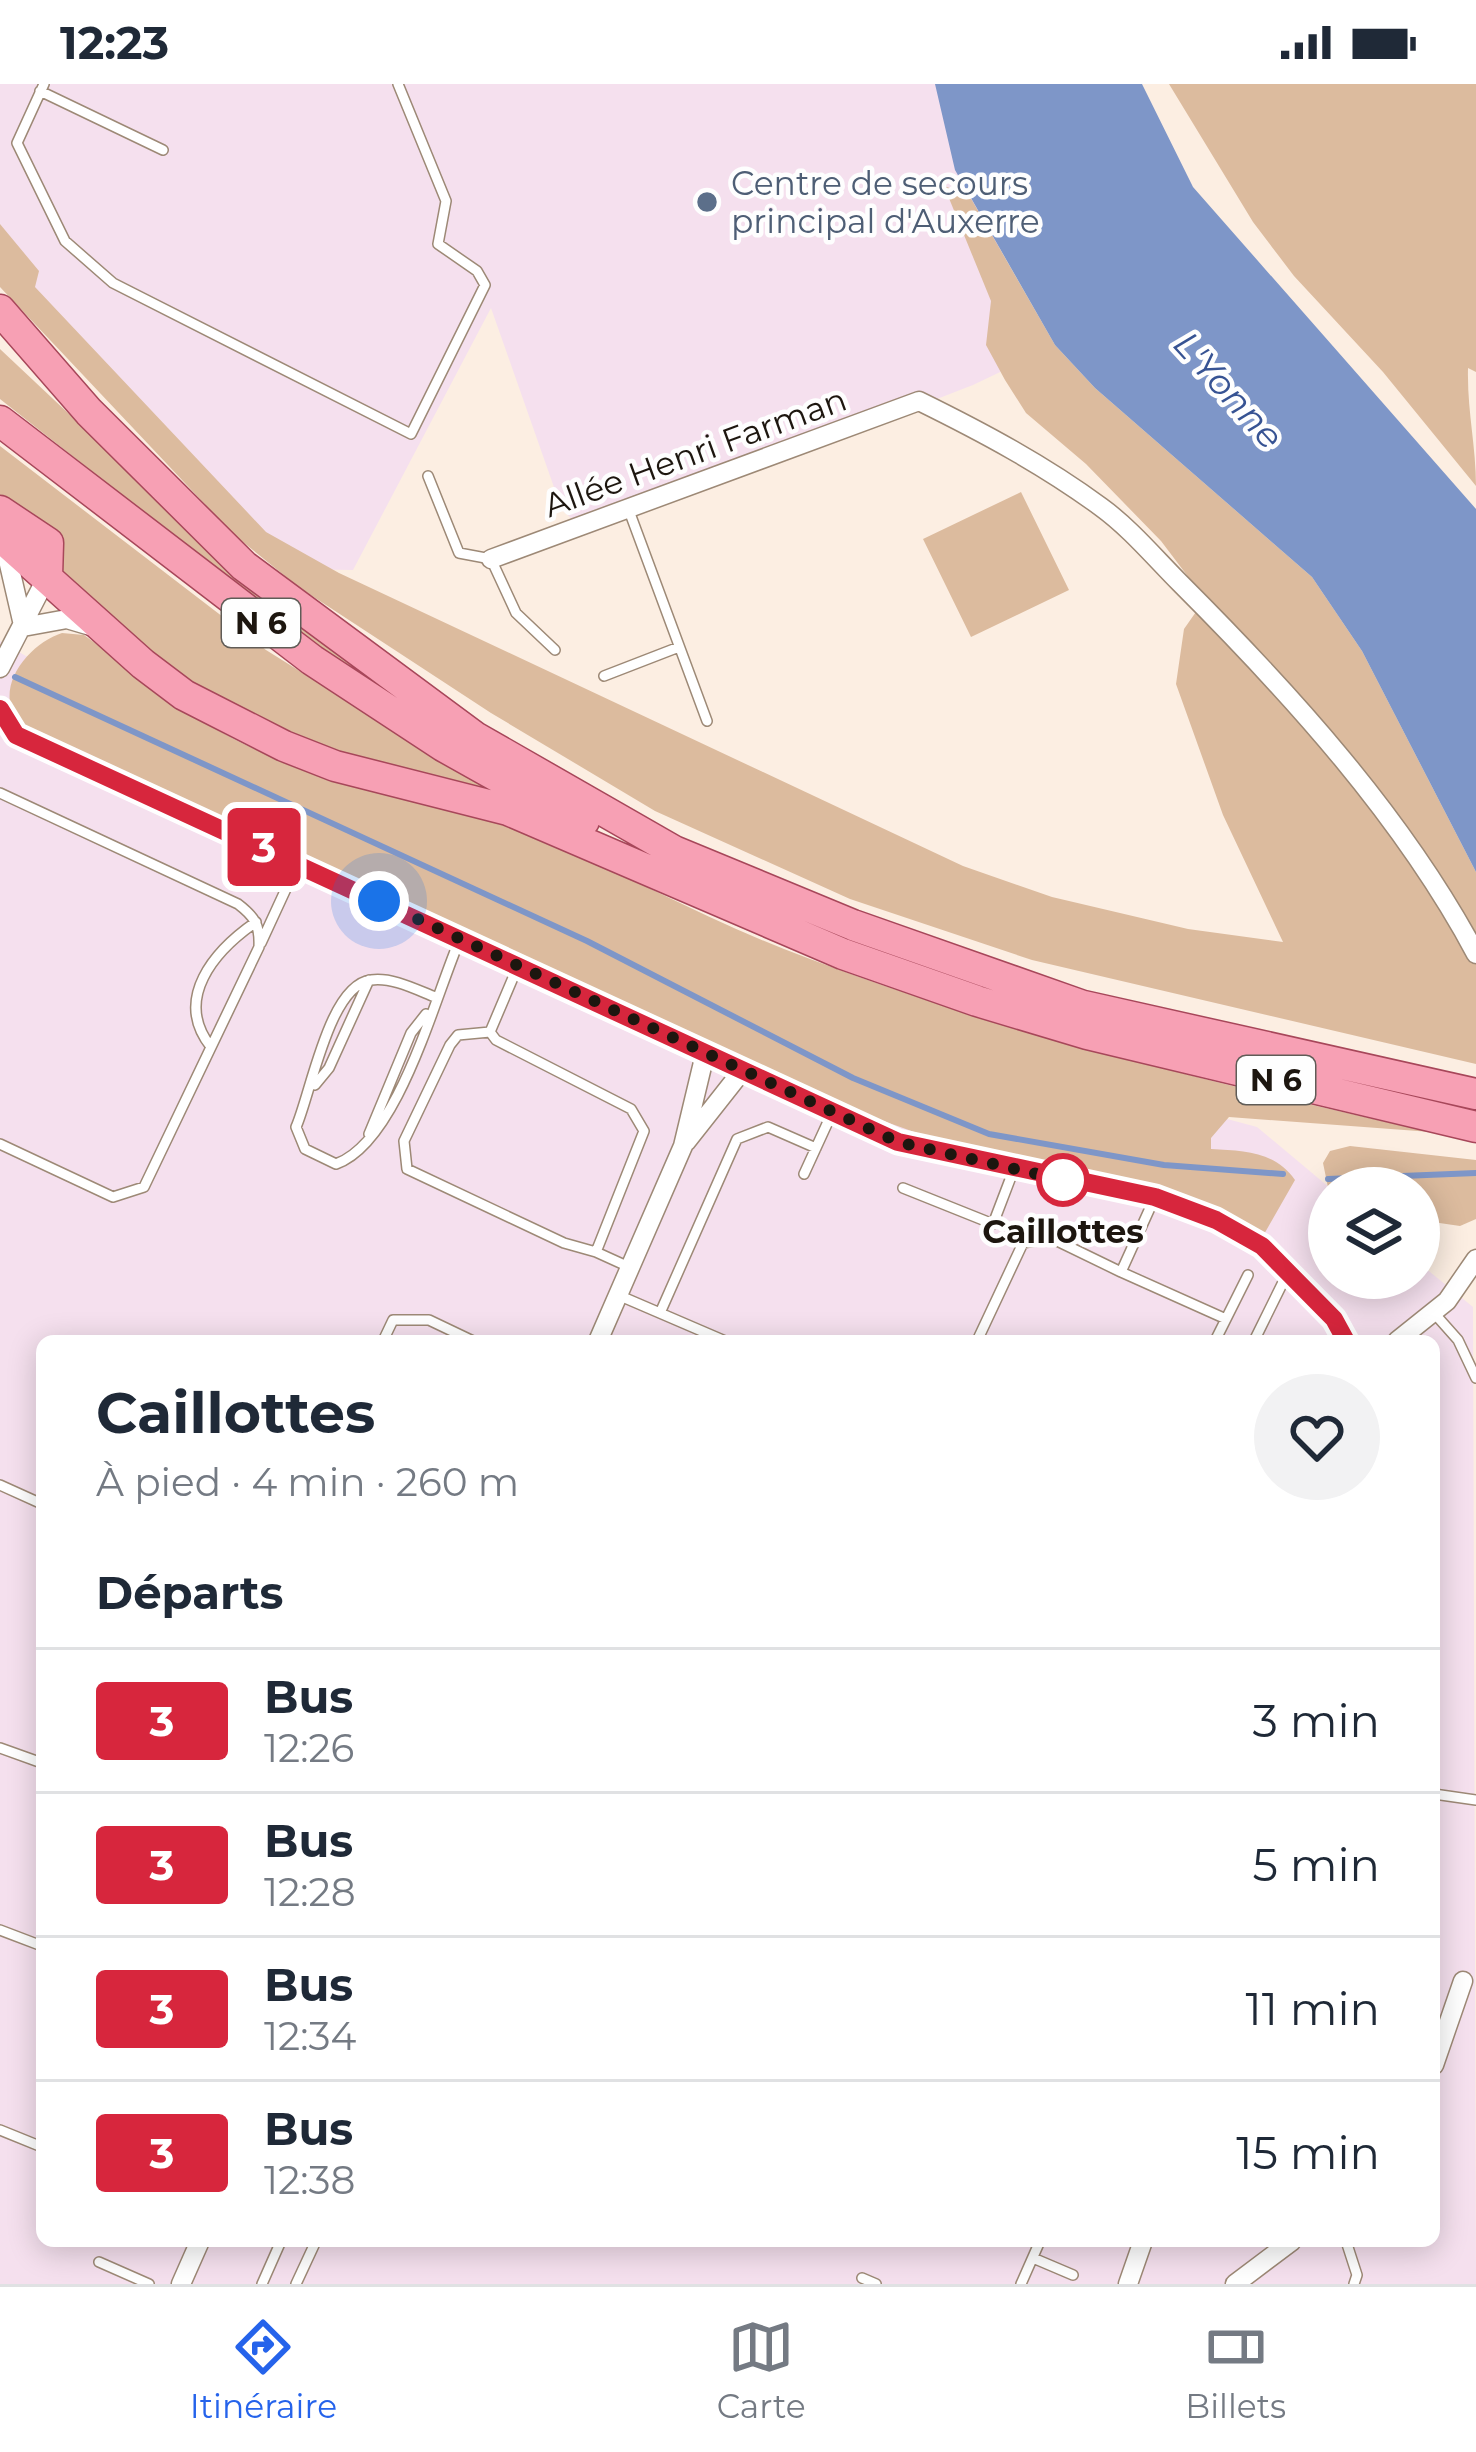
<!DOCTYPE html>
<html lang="fr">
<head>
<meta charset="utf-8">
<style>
  :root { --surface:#fff; --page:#f2f2f3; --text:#1f2937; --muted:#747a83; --line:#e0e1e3; --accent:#2563eb }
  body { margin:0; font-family:Montserrat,sans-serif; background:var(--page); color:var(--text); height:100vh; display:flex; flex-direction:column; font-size:45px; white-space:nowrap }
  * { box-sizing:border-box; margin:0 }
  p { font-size:39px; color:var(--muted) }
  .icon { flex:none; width:66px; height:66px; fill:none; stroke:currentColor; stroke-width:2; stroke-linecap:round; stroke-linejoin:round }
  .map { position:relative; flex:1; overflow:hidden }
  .panel { position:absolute; left:36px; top:1251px; width:1404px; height:912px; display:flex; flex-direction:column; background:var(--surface); border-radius:18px; box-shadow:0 6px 30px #0003 }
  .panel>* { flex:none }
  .badge { padding:0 24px; border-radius:9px; font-size:42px; line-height:78px }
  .fabs { position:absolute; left:1308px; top:1083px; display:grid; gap:24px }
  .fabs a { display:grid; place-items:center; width:132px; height:132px; border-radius:50%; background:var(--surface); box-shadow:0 6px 30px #0003; font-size:60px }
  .you { position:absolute; width:60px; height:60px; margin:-30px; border:9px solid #fff; border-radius:50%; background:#1a73e8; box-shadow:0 0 0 18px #1a73e833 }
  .map>.badge { position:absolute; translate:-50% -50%; box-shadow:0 0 0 6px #fff }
  h2 { padding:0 60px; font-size:45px; line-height:108px }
  .round { display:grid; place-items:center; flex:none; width:126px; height:126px; border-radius:63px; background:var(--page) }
  .head { display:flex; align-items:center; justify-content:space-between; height:204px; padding:0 60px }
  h1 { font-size:57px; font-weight:700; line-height:90px }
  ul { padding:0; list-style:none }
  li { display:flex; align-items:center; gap:36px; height:144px; padding:0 60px; border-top:3px solid var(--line) }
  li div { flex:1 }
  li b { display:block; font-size:45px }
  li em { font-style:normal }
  li .badge { min-width:132px; font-weight:700; text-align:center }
  .status { display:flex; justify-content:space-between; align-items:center; height:84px; padding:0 60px; background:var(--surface); direction:ltr }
  .status svg { height:33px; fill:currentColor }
  .tabs { display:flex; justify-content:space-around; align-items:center; height:168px; border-top:3px solid var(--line); background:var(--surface); font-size:33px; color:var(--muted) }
  .tabs a { display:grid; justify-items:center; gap:6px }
  .tabs .on { color:var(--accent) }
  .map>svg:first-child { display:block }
  .industrial { fill:#f5e0ee; fill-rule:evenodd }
  .green { fill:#dcbb9e }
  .water { fill:#7e96c8 }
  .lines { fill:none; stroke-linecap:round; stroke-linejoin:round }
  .stream { stroke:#7e96c8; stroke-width:6 }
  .lane-casing { stroke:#9d8976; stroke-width:12 }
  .street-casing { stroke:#9d8976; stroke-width:21 }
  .primary-casing { stroke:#a7475a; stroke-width:33 }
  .lane { stroke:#fff; stroke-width:9 }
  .street { stroke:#fff; stroke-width:18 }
  .primary { stroke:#f7a0b4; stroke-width:30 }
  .line-casing { stroke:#fff; stroke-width:27 }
  .line { stroke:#d7263d; stroke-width:18 }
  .walk { stroke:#1d160f; stroke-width:12; stroke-dasharray:0 21.6 }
  .service-dot { fill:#5c6f8a; stroke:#fefefe; stroke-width:4.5 }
  .stop-dot { fill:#fff; stroke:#d7263d; stroke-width:6 }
  .labels { text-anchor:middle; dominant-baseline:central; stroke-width:9; stroke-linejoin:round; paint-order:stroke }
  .shield { fill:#fefefe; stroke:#605c57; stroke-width:3 }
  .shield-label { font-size:30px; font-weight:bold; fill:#1d160f }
  .service-label { font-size:33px; fill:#4e5e75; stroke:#fefefe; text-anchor:start }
  .street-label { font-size:33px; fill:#1d160f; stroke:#fefefe }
  .stop-label { font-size:33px; font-weight:bold; fill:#1d160f; stroke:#fefefe }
  .water-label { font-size:36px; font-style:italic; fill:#375393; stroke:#fefefe }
</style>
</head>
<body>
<div class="status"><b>12:23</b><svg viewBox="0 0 49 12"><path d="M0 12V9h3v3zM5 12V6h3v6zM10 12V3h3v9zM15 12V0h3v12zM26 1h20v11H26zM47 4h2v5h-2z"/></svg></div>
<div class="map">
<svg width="1476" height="2200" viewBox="0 0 1476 2200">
  <rect width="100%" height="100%" fill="#fceee2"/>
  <path class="industrial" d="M 0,0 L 940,0 L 1038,270 L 973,301 L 589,450 L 562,426 L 491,224 L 353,486 L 287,485 L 0,185 Z
    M 0,557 L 211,679 L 1014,978 L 1257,1043 L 1330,1104 L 1329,1194 L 1419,1194 L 1419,1179 L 1473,1223 L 1476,2200 L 0,2200 ZM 42,1257 L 1434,1257 L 1434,2157 L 42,2157 Z"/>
  <path class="green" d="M 1169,0 L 1476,0 L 1476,288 L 1468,284 C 1467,327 1476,361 1476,402 L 1383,288 L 1294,192 L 1253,138 Z
    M 944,102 L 969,111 L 1055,261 L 1095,304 L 1312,493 L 1362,567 L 1476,788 L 1476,980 L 1032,876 L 850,815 L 655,727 L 491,629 L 300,504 L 233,450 L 0,203 L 0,140 L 39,187 L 35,203 L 266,448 L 339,489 L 963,782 L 1052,813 L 1188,845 L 1283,858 L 1223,731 L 1176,600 L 1184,545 L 1205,515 L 1161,457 L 1086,380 L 1026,329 L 1005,296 L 986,261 L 991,217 Z
    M 0,265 L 170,425 L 474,663 L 291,544 L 0,315 Z
    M 0,362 L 266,566 L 506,716 L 355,680 L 208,616 L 60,491 C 66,451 30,436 0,413 Z
    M 1021,408 L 1069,506 L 971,553 L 923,455 Z
    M 62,549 L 84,551 C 142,593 199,643 266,670 C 357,706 455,717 544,755 C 625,790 702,833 784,865 C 995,947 1212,999 1431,1048 L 1229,1033 L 1211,1054 L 1211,1065 C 1244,1067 1275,1067 1295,1096 L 1263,1152 C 1160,1084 1086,1096 975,1067 C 934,1056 893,1040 852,1026 L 31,651 C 25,644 15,634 12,627 C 0,593 34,558 62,549 Z
    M 1350,1062 L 1476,1076 L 1476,1135 L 1460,1142 L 1419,1136 L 1419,1104 L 1329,1108 L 1323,1079 L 1330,1067 Z"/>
  <path class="water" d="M 935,0 L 1142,0 L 1193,103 L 1476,425 L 1476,788 L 1362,567 L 1312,493 L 1095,304 L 1055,261 L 955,86 Z"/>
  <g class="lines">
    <path class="stream" d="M 15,593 L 587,857 L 853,994 L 989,1050 L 1164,1081 L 1283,1090
      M 1328,1095 L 1476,1089"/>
    <g class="lane-casing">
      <path id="lane" d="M 44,0 L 17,59 L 65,157 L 113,199 L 411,350 L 485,201 L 477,187 L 438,160 L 446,117 L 398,0
        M 40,7 L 163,66
        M 428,392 L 459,469 L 491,475 L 516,529 L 555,566
        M 628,424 L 707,637
        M 604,592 L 679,563
        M 0,709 L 238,820 C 255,833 260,841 259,863 L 144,1103 L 113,1113 L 0,1060
        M 261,859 L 297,781
        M 435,913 C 415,905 392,893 371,896 C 329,901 311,1009 296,1043 L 305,1065 L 336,1080 C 398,1058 434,915 460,855
        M 490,948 L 458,951 L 450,961 L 404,1057 L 407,1085 L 564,1159 L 596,1168 L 644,1047 L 631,1025 L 496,956 L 490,948 L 518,882
        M 211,963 C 173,915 214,867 256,838
        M 315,1001 L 329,984 L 369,896
        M 369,1050 L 411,949 L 426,930
        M 804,1090 L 832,1029
        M 903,1104 L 993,1140 L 1014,1085
        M 1155,1113 L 1121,1188 L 1226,1235
        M 596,1168 L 629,1183
        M 618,1211 L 725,1257
        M 660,1229 L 737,1055 L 768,1043 L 816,1064
        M 1434,1229 L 1458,1256 L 1476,1294
        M 383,1257 L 393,1236 L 429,1236 L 473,1257
        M 977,1257 L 1023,1159 L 1051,1154 L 1121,1188
        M 1215,1257 L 1248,1191
        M 1254,1257 L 1288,1188
        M 0,1401 L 42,1420
        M 0,1664 L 42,1679
        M 1434,1710 L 1476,1716
        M 0,1846 L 42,1862
        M 0,2046 L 42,2063
        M 1346,2157 L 1357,2191 L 1354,2200
        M 1033,2174 L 1073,2191
        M 99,2178 L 149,2200
        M 862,2194 L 876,2200
        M 262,2200 L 281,2157
        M 296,2200 L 316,2157
        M 1021,2200 L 1040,2157"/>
    </g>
    <g class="street-casing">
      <path id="street" d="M 5,463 L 23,541
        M 491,475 L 919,317 C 982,348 1044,381 1101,423 C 1130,444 1155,474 1180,499 C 1290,609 1403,733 1476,870
        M 23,543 L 67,535 L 94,543
        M 0,584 L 47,493
        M 0,625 L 17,651 L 898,1058 L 1155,1113 L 1216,1135 L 1262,1162 L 1333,1235 L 1346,1257
        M 686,1058 L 742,987
        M 598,1257 L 683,1062 L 705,970
        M 1397,1257 L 1447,1217 L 1476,1175
        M 1434,1981 L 1463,1897
        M 181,2200 L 200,2157
        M 1128,2200 L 1143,2157
        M 1235,2200 L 1292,2157"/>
    </g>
    <g class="primary-casing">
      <path id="primary" d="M 0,226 L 89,328 L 244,482 L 475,653 L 674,767 L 853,841 L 1086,923
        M 0,337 L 312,576 L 443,662 L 557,726
        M 0,427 L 48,459 L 47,493
        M 0,452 L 143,580 L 184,611 L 284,662 L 335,682 L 508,726 L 843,870 L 977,917 L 1087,950 L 1476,1043
        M 539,715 L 584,737
        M 1066,918 L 1476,1010"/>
    </g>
    <use href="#lane" class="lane"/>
    <use href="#street" class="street"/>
    <use href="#primary" class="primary"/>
  </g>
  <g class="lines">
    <g class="line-casing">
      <path id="line" d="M 0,625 L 16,651 L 898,1058 L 1155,1113 L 1216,1136 L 1262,1162 L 1334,1235 L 1346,1257"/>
    </g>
    <use href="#line" class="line"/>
    <path class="walk" d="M 379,817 L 898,1058 L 1063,1096"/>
  </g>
  <circle class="service-dot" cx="707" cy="118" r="12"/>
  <circle class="stop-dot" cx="1063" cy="1096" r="24"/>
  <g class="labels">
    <g class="shield">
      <rect x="222" y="515" width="78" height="48" rx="9"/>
      <rect x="1237" y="972" width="78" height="48" rx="9"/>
    </g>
    <g class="shield-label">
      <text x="261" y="539">N 6</text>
      <text x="1276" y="996">N 6</text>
    </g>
    <g class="service-label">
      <text x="731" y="99">Centre de secours<tspan x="731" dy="38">principal d'Auxerre</tspan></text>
    </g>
    <g class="street-label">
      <text transform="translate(695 368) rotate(-20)">Allée Henri Farman</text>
    </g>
    <g class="stop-label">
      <text x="1063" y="1147">Caillottes</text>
    </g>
    <g class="water-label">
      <text transform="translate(1229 306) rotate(48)">L'Yonne</text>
    </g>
  </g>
</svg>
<div class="fabs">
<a><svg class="icon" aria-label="layers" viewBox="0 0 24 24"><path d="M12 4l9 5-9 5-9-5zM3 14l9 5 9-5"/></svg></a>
</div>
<div class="you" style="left:379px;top:817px"></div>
<b class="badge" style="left:264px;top:763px;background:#d7263d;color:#fff">3</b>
<section class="panel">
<div class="head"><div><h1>Caillottes</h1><p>À pied · 4 min · 260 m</p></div><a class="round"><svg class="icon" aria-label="heart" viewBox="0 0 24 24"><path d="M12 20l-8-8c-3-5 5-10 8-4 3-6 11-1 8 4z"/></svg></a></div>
<h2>Départs</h2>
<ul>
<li><span class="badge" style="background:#d7263d;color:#fff">3</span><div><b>Bus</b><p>12:26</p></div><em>3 min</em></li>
<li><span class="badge" style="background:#d7263d;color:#fff">3</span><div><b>Bus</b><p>12:28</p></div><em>5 min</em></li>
<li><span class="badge" style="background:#d7263d;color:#fff">3</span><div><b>Bus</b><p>12:34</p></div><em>11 min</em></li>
<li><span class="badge" style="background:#d7263d;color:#fff">3</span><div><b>Bus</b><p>12:38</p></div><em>15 min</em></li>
</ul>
</section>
</div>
<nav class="tabs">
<a class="on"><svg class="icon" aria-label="directions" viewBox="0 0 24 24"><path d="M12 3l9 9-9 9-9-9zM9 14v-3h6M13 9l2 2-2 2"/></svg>Itinéraire</a>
<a><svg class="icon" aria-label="map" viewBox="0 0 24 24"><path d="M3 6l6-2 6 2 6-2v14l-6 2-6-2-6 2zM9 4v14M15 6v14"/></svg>Carte</a>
<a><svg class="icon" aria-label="tickets" viewBox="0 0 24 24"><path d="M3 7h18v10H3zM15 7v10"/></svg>Billets</a>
</nav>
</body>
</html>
